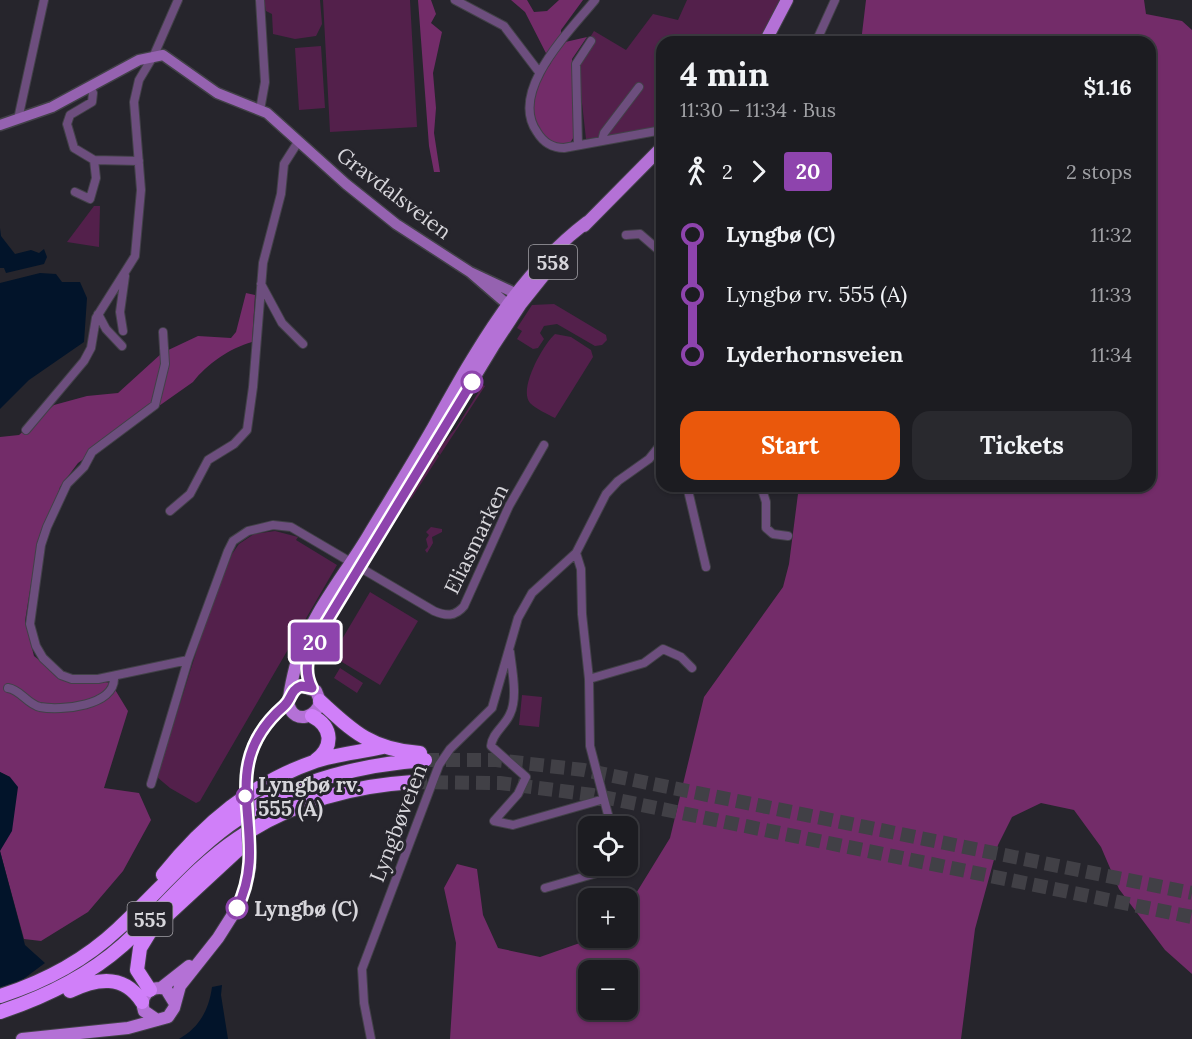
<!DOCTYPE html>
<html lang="en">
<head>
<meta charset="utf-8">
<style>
  :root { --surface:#1c1c21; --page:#29292e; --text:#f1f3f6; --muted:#a0a1a5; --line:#3a3a3f; --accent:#ea580c }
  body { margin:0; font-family:Lora,serif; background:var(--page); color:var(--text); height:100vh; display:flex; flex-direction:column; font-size:22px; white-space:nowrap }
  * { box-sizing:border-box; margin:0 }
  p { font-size:20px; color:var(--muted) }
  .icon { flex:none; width:33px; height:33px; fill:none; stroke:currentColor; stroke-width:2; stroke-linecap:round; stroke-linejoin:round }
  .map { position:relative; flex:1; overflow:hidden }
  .panel { position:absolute; left:656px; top:36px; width:500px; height:456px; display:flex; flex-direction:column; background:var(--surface); border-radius:18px; box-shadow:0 2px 4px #0004,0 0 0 2px var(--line) }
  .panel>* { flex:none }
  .badge { padding:0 12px; border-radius:4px; font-size:21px; line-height:39px }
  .tools { position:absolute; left:578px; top:816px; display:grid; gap:12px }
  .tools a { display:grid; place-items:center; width:60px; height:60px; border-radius:12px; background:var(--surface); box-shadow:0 2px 4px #0004,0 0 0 2px var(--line); font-size:30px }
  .map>.badge { position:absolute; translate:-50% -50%; box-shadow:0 0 0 3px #fff }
  .legs { display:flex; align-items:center; gap:9px; height:66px; padding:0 24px; font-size:20px }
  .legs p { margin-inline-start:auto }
  .head { display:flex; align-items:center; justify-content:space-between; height:102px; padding:0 24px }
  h1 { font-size:33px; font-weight:700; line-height:45px }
  .cta { display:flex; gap:12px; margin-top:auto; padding:12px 24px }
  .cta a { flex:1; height:69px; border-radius:18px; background:var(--accent); color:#fff; font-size:24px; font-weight:700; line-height:69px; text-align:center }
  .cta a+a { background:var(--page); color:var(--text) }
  ul { padding:0 24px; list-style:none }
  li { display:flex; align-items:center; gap:21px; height:60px; font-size:22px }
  li i { display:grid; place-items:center; width:9px; height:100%; margin:0 8px; background:currentColor }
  li i::after { content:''; width:15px; height:15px; margin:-8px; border:4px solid; border-radius:50%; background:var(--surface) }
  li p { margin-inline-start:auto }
  li:first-child i { background:linear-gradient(#0000 50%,currentColor 0) }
  li:last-child i { background:linear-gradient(currentColor 50%,#0000 0) }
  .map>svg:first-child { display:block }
  .green { fill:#53204b }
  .forest { fill:#732c69; fill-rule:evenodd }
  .water { fill:#02142a }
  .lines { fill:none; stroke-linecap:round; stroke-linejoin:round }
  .motorway-tunnel { stroke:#414046; stroke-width:14; stroke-dasharray:14 7; stroke-linecap:butt }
  .minor-casing { stroke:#424148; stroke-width:10 }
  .secondary-casing { stroke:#424148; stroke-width:13 }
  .primary-casing { stroke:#424148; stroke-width:14 }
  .motorway-casing { stroke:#424148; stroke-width:16 }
  .minor { stroke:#6d4e7e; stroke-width:8 }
  .secondary { stroke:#9562b0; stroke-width:10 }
  .primary { stroke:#b471d6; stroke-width:12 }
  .motorway { stroke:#d07ff9; stroke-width:14 }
  .primary-bridge-casing { stroke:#424148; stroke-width:14; stroke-linecap:butt }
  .primary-bridge { stroke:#b471d6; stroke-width:12 }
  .line-1-casing { stroke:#fff; stroke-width:14 }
  .line-1 { stroke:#8e44ad; stroke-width:9 }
  .stop-1-dot { fill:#fff; stroke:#8e44ad; stroke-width:3 }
  .labels { text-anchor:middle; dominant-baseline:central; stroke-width:6; stroke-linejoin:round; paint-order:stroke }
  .shield { fill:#26252c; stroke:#a2a1a6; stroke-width:1.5 }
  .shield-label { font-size:20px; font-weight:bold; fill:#d7d6db }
  .street-label { font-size:21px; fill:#d7d6db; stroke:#26252c }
  .stop-label { font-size:21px; font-weight:bold; fill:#d7d6db; stroke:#26252c; text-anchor:start }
</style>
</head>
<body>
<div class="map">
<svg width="1192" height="1039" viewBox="0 0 1192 1039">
  <rect width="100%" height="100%" fill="#26252c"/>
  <path class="green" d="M 264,0 L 320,0 L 322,24 L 316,36 L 295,39 L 273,34 L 272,14 L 266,11 Z
    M 323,0 L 410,0 L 417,127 L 330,132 Z
    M 687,0 L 782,0 L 763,42 L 662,42 L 661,128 L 586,139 L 577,58 L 594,31 L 626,50 L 653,14 L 678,20 Z
    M 321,46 L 325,108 L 299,110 L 295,48 Z
    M 94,206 L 100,206 L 99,247 L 67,242 Z
    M 554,304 L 606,335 L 607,340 L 602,345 L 595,346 L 557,324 L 544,326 L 540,333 L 544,339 L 538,348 L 533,349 L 517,339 L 522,331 L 517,328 L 532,305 Z
    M 555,334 L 571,337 L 591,350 L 593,357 L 555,418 C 547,414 536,409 530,403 C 518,389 543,345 555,334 Z
    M 483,385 L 485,386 L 440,455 L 437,450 L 456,428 Z
    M 436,452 L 439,456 L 411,499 L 409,497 Z
    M 431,527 L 442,529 L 442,532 L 432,537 L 433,543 L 427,553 L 425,550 L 428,547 L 426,539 L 429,535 L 426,532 Z
    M 275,531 L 298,537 L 296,540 L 337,565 L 200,801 L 196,803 L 170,788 L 157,777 L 205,624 L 232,554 L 239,544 L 254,534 Z
    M 370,592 L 418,621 L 380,685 L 332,656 Z
    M 340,668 L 363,683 L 357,693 L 334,678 Z
    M 522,695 L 542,697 L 539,727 L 519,725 Z"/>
  <path class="forest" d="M 418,0 L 431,0 L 436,14 L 431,23 L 442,32 L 433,73 L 436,108 L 434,133 L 440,172 L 434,172 L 429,146 Z
    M 511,0 L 527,0 L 534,12 L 547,11 L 559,0 L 583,0 L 561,30 L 561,43 L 587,37 L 572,59 L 575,127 L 575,135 L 570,143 C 543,149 528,119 534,96 C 536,84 544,73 551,63 L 525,12 Z
    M 866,0 L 1144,0 L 1146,14 L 1182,21 L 1192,30 L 1192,974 L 1165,950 L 1119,889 L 1101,847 L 1074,810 L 1041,803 L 1012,817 L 998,845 L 975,929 L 961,1039 L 450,1039 L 456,943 L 444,888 L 457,864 L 477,869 L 483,915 L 498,948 L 540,957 L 594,938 L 627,938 L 627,908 L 670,838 L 704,697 L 783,587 L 789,564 L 799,486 L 1149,486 L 1149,42 L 861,42 ZM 588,970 L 627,970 L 627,1010 L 588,1010 Z
    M 246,293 L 255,295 L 252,342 C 230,348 207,364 193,382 L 78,463 L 60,487 L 32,578 L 25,621 L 34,656 L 56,674 L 111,683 L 128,711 L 104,788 L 139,793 L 151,820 L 123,871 L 88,912 L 41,941 L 24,939 L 0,851 L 10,777 L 0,772 L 0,437 L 19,435 L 54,405 L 87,396 L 118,393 L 162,353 L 198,336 L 231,338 L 236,332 Z"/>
  <path class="water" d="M 0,228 L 1,236 L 15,254 L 31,250 L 39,253 L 44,249 L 47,257 L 44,264 L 6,273 L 4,268 L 0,268 Z
    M 40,273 L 56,274 L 62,282 L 80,282 L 87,298 L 84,342 L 29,380 L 0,409 L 0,283 Z
    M 0,772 L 10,777 L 18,787 L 12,831 L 0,851 L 25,945 L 45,963 L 10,989 L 0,989 Z
    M 222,985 L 221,995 L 228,1039 L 179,1039 C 200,1027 209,1009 212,987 Z"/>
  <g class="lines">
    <path class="motorway-tunnel" d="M 425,760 L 496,760 L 584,770 L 1192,893
      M 413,782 L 500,783 L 593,795 L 1192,917"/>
    <g class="minor-casing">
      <path id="minor" d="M 260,0 L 265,82 L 260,110
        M 455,0 L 504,26 L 539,72
        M 595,0 C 570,31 508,91 537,132 C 543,142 552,148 564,148 L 662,130
        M 816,42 L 835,0
        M 18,119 L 44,0
        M 602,140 L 604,133 L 639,87
        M 578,145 L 576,64 L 591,41
        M 94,160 L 139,161
        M 75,192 L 90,199 L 96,178 L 94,160 L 74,148 L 67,124 L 70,115 L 92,102 L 93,93 L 90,87
        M 626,235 L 640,234 L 662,253
        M 261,284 L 282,323 L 303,344
        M 98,314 L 106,329 L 122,346
        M 123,331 L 120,312 L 125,276
        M 163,332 L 165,364 L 155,405 L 92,452 L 84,467 L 67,484 L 47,527 L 41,545 L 30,624 L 36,646 L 43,658 L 61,675 L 72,679 L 98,679 L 188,660 L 228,551 L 233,541 L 248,531 L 273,525 L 291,527 L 434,611 C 446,616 455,617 464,606 L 509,506 L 544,445
        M 26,430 L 84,361 L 91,348 L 96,318 L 135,256 L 141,190 L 134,102 L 139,80 L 154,55 L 178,0
        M 687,486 L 706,567
        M 761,486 L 766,502 L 766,528 L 773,534 L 788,536
        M 170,511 L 190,494 L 208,460 L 234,444 L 247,430 L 253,387 L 263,263 L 281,194 L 284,164 L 298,142
        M 576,553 L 581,569 L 582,614 L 589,679 L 590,746 L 611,826
        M 510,652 C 512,670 518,698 510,714 C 505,726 492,733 491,746 L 526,777 L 518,794 L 494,821 L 513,825 L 604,799
        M 589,679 L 644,663 L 663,649 L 681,657 L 692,668
        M 8,688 C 21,690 27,704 40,707 C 61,711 116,706 114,677
        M 151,784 L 188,660
        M 545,888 L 621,866
        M 371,1039 L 364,1003 L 362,969 L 439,765 L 450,749 L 492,708 L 518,618 L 532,593 L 576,553 L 606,494 L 618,481 L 649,459 L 662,443"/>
    </g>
    <g class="secondary-casing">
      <path id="secondary" d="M 0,125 L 52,107 L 139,60 L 163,55 L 217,93 L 267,113 L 346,184 L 396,224 L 470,272 L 515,293 L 521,304 L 507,304 L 470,272"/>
    </g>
    <g class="primary-casing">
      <path id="primary" d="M 765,42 L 787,0
        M 584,226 L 662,147
        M 312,688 C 298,660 319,634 333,610 L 494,345 L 521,304 L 565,249
        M 292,692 L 301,686 L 316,691 L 320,701 C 318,717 295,725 289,706 C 287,700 295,666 298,658 C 312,613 344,576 368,536 C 389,501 411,466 431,431 C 474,354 516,276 587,222
        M 246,776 C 249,744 265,722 288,702
        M 161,988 L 189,966
        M 157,1020 L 144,1011 C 139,996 150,985 166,989 L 174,1002
        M 22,1039 L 128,1028 L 168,1017 L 174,1008 L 180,986 L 218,938 L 237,908 L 245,889 L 250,866"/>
    </g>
    <g class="motorway-casing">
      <path id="motorway" d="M 320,701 C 353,732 373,750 420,753
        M 312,716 C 333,727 334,747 315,761
        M 163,875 C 204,824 252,783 316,761 C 337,754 361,752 383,747
        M 150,990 L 137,970 L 140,948 L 151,930 L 243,845
        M 70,991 C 97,978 124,974 142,1002
        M 0,996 C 44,982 85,960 118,929 C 155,895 188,855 229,825 C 287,783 354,765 425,760
        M 0,1012 C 45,997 88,976 123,945 C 162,910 194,868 237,839 C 290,803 349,786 413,782"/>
    </g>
    <use href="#minor" class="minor"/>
    <use href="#secondary" class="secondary"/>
    <use href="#primary" class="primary"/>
    <use href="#motorway" class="motorway"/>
    <g class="primary-bridge-casing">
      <path id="primary-bridge" d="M 246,776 L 250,866"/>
    </g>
    <use href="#primary-bridge" class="primary-bridge"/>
  </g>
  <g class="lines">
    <g class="line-1-casing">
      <path id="line-1" d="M 237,908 C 274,835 210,770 284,706 C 292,699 290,690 301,686 L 312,688 C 303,670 308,656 316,639 L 472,382"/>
    </g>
    <use href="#line-1" class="line-1"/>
  </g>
  <g class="stop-1-dot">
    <circle cx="472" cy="382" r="10"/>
    <circle cx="245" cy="796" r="8"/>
    <circle cx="237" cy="908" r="10"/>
  </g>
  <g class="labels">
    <g class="shield">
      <rect x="529" y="245" width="48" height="34" rx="4.5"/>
      <rect x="127.5" y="902" width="45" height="34" rx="4.5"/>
    </g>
    <g class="shield-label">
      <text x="553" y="262">558</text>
      <text x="150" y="919">555</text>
    </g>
    <g class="street-label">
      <text transform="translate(394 193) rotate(37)">Gravdalsveien</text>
      <text transform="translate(476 539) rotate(-64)">Eliasmarken</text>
      <text transform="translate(398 823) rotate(-69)">Lyngbøveien</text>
    </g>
    <g class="stop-label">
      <text x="258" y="784">Lyngbø rv.<tspan x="258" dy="24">555 (A)</tspan></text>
      <text x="254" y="908">Lyngbø (C)</text>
    </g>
  </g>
</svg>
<div class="tools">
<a><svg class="icon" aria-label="locate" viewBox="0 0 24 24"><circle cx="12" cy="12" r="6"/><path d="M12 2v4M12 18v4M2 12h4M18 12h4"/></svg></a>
<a>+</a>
<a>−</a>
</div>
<b class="badge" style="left:315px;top:642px;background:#8e44ad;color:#fff">20</b>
<section class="panel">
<div class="head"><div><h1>4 min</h1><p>11:30 – 11:34 · Bus</p></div><b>$1.16</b></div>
<div class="legs"><svg class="icon" aria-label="walk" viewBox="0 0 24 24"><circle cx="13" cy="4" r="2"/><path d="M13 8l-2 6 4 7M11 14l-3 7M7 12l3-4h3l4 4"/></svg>2<svg class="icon" aria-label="forward" viewBox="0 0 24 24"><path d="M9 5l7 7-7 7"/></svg><b class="badge" style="background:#8e44ad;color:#fff">20</b><p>2 stops</p></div>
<ul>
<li><i style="color:#8e44ad"></i><b>Lyngbø (C)</b><p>11:32</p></li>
<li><i style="color:#8e44ad"></i><span>Lyngbø rv. 555 (A)</span><p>11:33</p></li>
<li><i style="color:#8e44ad"></i><b>Lyderhornsveien</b><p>11:34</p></li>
</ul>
<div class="cta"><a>Start</a><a>Tickets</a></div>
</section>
</div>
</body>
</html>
